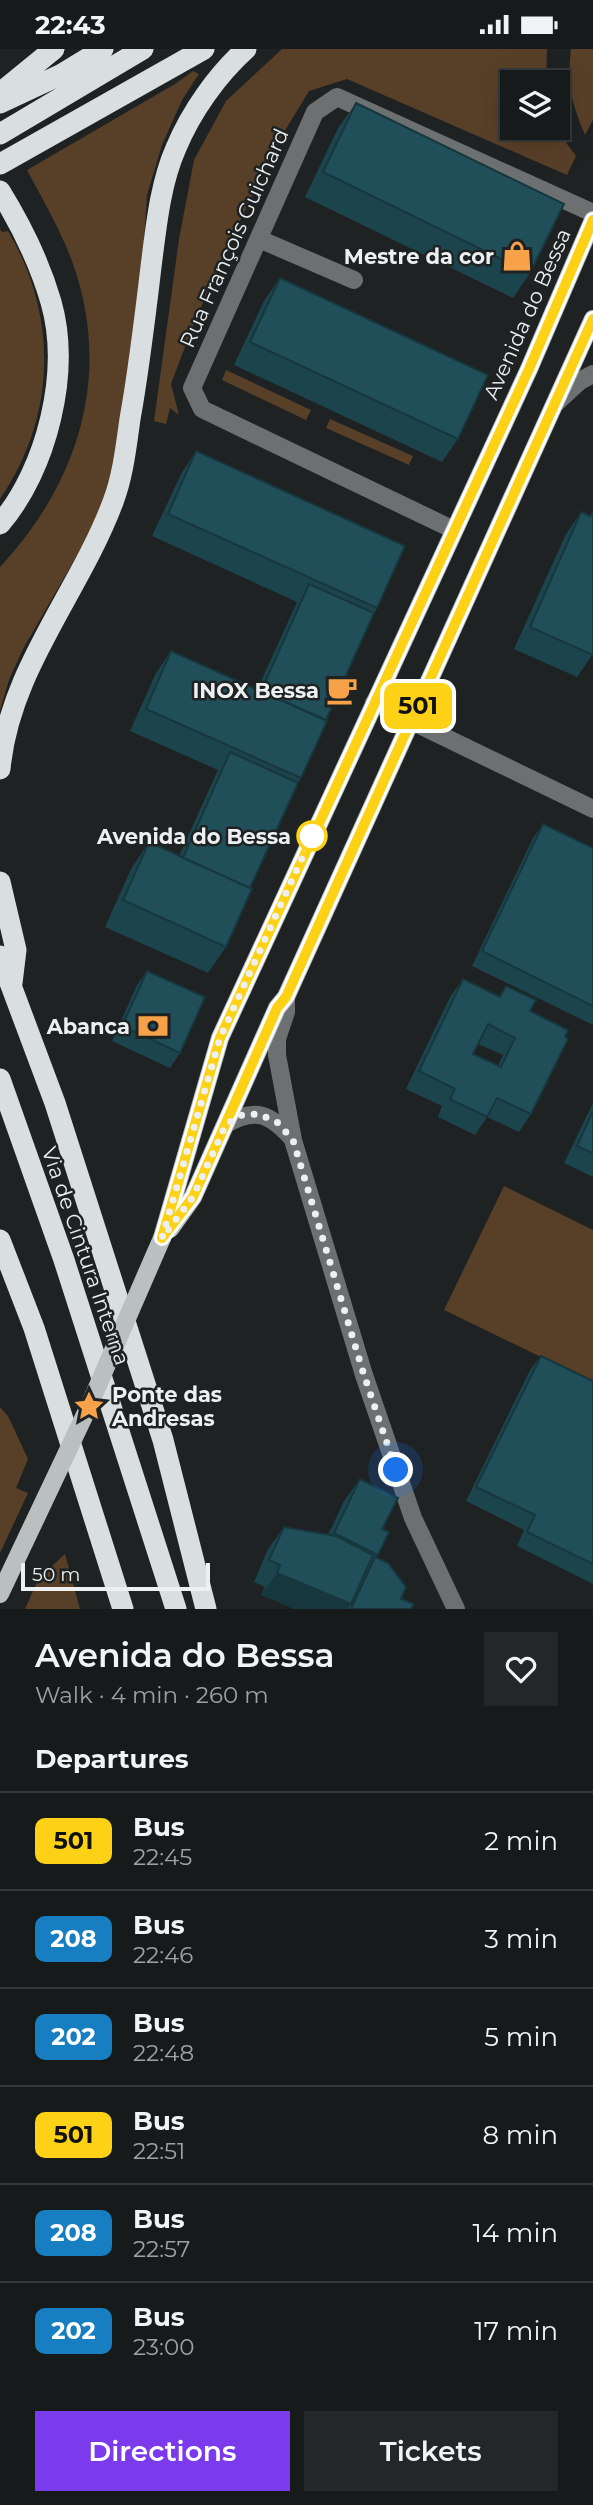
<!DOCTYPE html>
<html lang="en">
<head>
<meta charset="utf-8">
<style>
  :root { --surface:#161a1a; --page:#232727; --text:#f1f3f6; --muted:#9ea1a2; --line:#353839; --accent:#7c3aed }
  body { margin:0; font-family:Montserrat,sans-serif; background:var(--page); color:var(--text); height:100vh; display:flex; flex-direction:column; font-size:26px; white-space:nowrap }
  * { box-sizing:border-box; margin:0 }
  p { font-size:23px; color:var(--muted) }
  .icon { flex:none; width:38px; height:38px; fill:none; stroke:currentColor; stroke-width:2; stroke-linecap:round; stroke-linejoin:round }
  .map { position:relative; height:1560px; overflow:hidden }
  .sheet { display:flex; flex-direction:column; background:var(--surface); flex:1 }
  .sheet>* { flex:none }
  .badge { padding:0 14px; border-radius:10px; font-size:24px; line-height:46px }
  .controls { position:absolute; left:500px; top:21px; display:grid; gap:14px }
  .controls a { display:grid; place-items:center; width:70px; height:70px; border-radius:0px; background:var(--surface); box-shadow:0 7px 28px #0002,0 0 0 2px var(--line); font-size:35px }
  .scale { position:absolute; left:21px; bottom:18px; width:189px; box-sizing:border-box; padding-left:7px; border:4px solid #edf0f0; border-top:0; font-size:19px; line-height:24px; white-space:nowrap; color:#edf0f0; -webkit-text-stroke:5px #1e2223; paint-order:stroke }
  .you { position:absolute; width:35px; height:35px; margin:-18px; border:5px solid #fff; border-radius:50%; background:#1a73e8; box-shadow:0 0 0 10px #1a73e833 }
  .map>.badge { position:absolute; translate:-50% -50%; box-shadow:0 0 0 4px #fff }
  h2 { padding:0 35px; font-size:26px; line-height:63px }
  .round { display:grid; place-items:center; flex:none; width:74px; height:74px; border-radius:0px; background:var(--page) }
  .head { display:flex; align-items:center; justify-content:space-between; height:119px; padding:0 35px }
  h1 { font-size:33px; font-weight:600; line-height:52px }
  .primary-button { display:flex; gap:14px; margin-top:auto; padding:14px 35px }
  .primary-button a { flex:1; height:80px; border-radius:0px; background:var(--accent); color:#fff; font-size:28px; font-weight:600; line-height:80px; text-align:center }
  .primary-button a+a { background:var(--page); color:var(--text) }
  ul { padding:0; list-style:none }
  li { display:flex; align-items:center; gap:21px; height:98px; padding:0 35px; border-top:2px solid var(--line) }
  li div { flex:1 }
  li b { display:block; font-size:26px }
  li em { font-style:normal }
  li .badge { min-width:77px; font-weight:700; text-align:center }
  .status { display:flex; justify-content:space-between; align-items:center; height:49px; padding:0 35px; background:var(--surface); direction:ltr }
  .status svg { height:19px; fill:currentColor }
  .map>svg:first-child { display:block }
  .green { fill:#583f28 }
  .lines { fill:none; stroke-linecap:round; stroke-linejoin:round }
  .minor { stroke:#6d7070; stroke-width:18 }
  .major { stroke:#babfc0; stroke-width:18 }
  .highway { stroke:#d9dfe0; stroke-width:21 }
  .major-bridge { stroke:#babfc0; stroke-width:18 }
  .wall { fill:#1c444d; fill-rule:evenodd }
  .shaded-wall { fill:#17373e }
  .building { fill:#214f59; stroke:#17373e; stroke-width:2; fill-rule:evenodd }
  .line-casing { stroke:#fff; stroke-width:16 }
  .line { stroke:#fcd116; stroke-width:10 }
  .walk { stroke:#edf0f0; stroke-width:7; stroke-dasharray:0 12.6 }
  .stop-dot { fill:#fff; stroke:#fcd116; stroke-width:3.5 }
  .labels { text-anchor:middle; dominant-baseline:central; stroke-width:5; stroke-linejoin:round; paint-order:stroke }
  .street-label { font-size:21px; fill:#edf0f0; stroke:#1e2223 }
  .poi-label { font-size:21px; font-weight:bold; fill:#edf0f0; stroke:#1e2223; text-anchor:end }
  .stop-label { font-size:21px; font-weight:bold; fill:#edf0f0; stroke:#1e2223; text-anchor:end }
</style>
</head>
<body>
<div class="status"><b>22:43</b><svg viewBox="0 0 49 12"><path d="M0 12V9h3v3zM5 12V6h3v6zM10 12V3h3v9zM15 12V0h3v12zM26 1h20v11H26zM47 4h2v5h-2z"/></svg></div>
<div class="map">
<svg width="593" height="1560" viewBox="0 0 593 1560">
  <rect width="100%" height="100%" fill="#1e2223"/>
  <path class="green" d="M 282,0 L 547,0 L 546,33 L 513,33 L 513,79 L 555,79 L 576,107 L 567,126 L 347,30 L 309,42 L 281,88 L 222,209 L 191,282 L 171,335 L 179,366 L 170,359 L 166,375 L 154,372 L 179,190 L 194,111 L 226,52 Z
    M 571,0 L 593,0 L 593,71 L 585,86 C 571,52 567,37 571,0 Z
    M 193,22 L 199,25 L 182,51 L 162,96 L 147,146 L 143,209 L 124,352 L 106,456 L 23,600 L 9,631 L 0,661 L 0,518 C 79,433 113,325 72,212 C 60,180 43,151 27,121 L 175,35 Z
    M 0,180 L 2,183 L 8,182 C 59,268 56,368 0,450 Z
    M 226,321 L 311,361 L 306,371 L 222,331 Z
    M 330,370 L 413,407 L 409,416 L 326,379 Z
    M 504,1137 L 593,1181 L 593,1333 L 444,1261 Z
    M 0,1358 L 8,1367 L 28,1410 L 16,1439 L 28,1444 L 0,1504 Z
    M 65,1505 L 80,1560 L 25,1560 L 39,1529 Z"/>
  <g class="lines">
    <path class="minor" d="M 259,190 L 354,231
      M 555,355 L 580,332 L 593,325
      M 454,481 L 202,360 L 192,339 L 315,63 L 337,48 L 593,164
      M 374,654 L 593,760
      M 286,948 L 286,963 L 277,990 L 277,1006 L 293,1091 L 364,1326 L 413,1469 L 456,1560
      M 226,1075 C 256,1058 270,1065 292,1089"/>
    <path class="major" d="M 170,1180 L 193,1148 L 277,959 L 286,948 L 593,270
      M 162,1189 L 220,989 L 529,320 L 593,171"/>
    <path class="highway" d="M 0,44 L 54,0
      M 0,54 L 62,25 L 103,0
      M 0,85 L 143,0
      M 0,115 L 204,0
      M 0,142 C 21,176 40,215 51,253 C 71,323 47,420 0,475
      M 0,720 C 9,621 79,544 113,453 C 123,427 126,398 130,370 C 139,320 145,269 151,218 C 156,179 160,135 176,99 C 191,63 217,26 246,0
      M 0,833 L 16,901 L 12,934
      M 0,907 L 55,1054 L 163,1391 L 206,1560
      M 0,1030 L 64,1211 L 176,1560
      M 0,1191 L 34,1279 L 123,1560"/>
    <path class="major-bridge" d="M 0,1545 L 89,1357 L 162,1189"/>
  </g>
  <path class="wall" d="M 356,54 L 530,224 L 513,249 L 305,148 L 338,79 Z
    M 280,229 L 458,390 L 442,413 L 234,316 L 264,252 Z
    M 196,402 L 377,559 L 374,564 L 301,729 L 298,734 L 250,839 L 226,898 L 208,924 L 105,878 L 131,820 L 149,793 L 179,807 L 218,721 L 130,682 L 156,624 L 171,602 L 257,641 L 297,553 L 152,487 L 181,425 Z
    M 581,463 L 593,605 L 577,628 L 514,600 L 566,485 Z
    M 543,775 L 593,799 L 593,976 L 472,917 L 533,789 Z
    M 147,922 L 180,1004 L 170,1019 L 112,992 L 137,936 Z
    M 463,930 L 499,947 L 506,937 L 530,962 L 531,1065 L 519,1083 L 487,1068 L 475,1086 L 438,1068 L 442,1057 L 406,1040 L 450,948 ZM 478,995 L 503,1006 L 498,1017 L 473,1005 Z
    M 593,1054 L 593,1128 L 564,1114 Z
    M 541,1307 L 593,1332 L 593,1535 L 517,1497 L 524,1481 L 466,1452 L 530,1321 Z
    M 360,1430 L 382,1480 L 378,1506 L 376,1508 L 401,1550 L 411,1560 L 295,1560 L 261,1546 L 265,1538 L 254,1533 L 268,1500 L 284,1478 L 328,1486 L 344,1452 Z"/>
  <path class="shaded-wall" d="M 277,1524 L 351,1555 L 347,1560 L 295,1560 L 261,1546 Z"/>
  <path class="building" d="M 356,54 L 564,155 L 530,224 L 323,123 Z
    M 280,229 L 488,326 L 458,390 L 250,293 Z
    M 196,402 L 405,497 L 377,559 L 168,465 Z
    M 581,463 L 590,467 L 593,463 L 593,606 L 530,578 Z
    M 309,535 L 374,564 L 326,671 L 261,642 Z
    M 171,602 L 327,672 L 301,729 L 146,660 Z
    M 230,703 L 298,734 L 250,839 L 183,809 Z
    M 543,775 L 593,799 L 593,957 L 482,902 Z
    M 149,793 L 252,840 L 226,898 L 123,851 Z
    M 147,922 L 205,948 L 180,1004 L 122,977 Z
    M 463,930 L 500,948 L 506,937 L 536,951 L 530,962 L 568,981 L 565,988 L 568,990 L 531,1065 L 497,1049 L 487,1068 L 450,1050 L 455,1040 L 419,1022 ZM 488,975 L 515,989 L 501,1018 L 473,1005 Z
    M 593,1062 L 593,1104 L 577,1097 Z
    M 541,1307 L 593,1332 L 593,1515 L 527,1483 L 535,1466 L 476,1438 Z
    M 360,1430 L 398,1449 L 382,1480 L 389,1483 L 378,1506 L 334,1484 Z
    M 284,1478 L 336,1487 L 373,1506 L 351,1555 L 277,1524 L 280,1516 L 269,1511 Z
    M 375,1508 L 388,1514 L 406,1538 L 401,1550 L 414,1555 L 411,1560 L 351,1560 Z"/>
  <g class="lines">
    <g class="line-casing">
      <path id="line" d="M 593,171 L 529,320 L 220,989 L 162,1189 L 193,1148 L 277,959 L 286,948 L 593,270"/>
    </g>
    <use href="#line" class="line"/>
    <path class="walk" d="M 312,787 L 220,989 L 162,1189 L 193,1148 L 226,1075 L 242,1066 L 258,1065 L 277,1073 L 293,1091 L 364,1326 L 396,1421"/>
  </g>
  <defs>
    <g id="shop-bare" transform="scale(2.415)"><path d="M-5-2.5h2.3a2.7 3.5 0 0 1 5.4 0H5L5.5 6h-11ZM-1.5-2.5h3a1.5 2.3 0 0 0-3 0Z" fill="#f7a149" stroke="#1e2223" stroke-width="2.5" paint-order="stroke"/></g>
    <g id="cafe-bare" transform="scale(2.415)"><path d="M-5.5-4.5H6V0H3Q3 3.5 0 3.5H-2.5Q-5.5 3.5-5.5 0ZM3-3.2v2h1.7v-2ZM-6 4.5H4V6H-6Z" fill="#f7a149" stroke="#1e2223" stroke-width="2.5" paint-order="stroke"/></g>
    <g id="bank-bare" transform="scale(2.415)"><path d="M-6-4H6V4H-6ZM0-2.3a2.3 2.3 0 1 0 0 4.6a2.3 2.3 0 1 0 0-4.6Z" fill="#f7a149" stroke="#1e2223" stroke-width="2.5" paint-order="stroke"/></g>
    <g id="sight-bare" transform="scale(2.415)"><path d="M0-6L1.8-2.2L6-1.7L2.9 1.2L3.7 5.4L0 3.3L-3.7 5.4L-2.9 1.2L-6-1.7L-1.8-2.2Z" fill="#f7a149" stroke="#1e2223" stroke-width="2.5" paint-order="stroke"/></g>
  </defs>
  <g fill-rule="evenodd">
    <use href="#shop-bare" x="517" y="207"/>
    <use href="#cafe-bare" x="342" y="641"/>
    <use href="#bank-bare" x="153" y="977"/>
    <use href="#sight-bare" x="89" y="1357"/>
  </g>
  <circle class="stop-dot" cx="312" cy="787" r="14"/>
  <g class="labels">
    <g class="street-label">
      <text transform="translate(234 189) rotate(-66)">Rua François Guichard</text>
      <text transform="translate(527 265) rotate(-66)">Avenida do Bessa</text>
      <text transform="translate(86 1207) rotate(71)">Via de Cintura Interna</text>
    </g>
    <g class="poi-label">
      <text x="494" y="207">Mestre da cor</text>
      <text x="319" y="641">INOX Bessa</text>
      <text x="130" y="977">Abanca</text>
      <text x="112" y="1345" text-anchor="start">Ponte das<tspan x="112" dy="24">Andresas</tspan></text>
    </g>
    <g class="stop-label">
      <text x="291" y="787">Avenida do Bessa</text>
    </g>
  </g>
</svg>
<div class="controls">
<a><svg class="icon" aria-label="layers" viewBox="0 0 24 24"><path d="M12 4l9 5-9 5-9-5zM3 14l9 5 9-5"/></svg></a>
</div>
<div class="scale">50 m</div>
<div class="you" style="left:396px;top:1421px"></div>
<b class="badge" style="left:418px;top:657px;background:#fcd116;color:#111">501</b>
</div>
<section class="sheet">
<div class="head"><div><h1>Avenida do Bessa</h1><p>Walk · 4 min · 260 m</p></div><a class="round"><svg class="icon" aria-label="heart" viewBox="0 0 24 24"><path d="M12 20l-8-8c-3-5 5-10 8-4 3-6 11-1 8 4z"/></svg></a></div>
<h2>Departures</h2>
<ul>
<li><span class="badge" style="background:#fcd116;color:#111">501</span><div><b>Bus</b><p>22:45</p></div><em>2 min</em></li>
<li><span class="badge" style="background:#187ec2;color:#fff">208</span><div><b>Bus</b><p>22:46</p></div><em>3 min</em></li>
<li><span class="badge" style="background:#187ec2;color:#fff">202</span><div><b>Bus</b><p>22:48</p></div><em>5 min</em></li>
<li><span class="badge" style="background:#fcd116;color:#111">501</span><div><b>Bus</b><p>22:51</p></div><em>8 min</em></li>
<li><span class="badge" style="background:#187ec2;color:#fff">208</span><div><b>Bus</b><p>22:57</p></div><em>14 min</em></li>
<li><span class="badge" style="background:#187ec2;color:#fff">202</span><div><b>Bus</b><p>23:00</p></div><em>17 min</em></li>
</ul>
<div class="primary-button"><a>Directions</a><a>Tickets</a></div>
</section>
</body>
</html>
